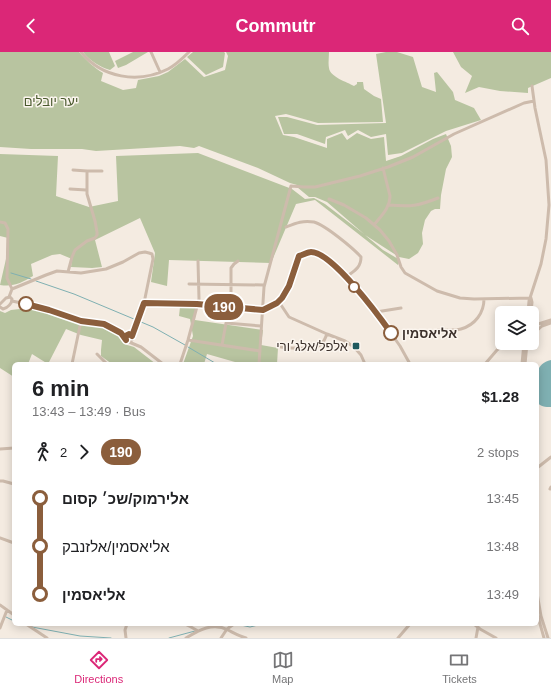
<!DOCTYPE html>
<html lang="en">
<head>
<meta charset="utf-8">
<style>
  :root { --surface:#fff; --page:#f6f6f6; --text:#202124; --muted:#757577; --line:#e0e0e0; --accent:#db2777 }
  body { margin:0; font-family:Arial,"Noto Sans Hebrew",sans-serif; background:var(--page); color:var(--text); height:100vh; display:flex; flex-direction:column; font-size:15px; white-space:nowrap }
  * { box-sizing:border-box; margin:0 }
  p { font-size:13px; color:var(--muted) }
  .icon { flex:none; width:22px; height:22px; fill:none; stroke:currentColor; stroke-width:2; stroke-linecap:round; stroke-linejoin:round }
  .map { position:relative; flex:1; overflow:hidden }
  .panel { position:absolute; left:12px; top:310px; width:527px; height:264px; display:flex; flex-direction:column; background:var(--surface); border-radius:6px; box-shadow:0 2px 10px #0003 }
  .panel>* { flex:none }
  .badge { padding:0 8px; border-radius:13px; font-size:14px; line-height:26px }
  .tools { position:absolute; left:495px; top:254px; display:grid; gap:8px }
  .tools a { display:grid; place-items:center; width:44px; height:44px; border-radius:6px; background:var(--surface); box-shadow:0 2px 10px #0003; font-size:20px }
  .map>.badge { position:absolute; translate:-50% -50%; box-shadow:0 0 0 2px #fff }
  .legs { display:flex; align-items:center; gap:6px; height:44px; padding:0 20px; font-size:13px }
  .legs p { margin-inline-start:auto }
  .summary { display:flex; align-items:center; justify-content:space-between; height:68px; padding:0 20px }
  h1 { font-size:22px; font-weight:700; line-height:30px }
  ul { padding:0 20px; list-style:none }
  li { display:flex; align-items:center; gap:14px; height:48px; font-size:15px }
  li i { display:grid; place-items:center; width:6px; height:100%; margin:0 5px; background:currentColor }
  li i::after { content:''; width:10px; height:10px; margin:-5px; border:3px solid; border-radius:50%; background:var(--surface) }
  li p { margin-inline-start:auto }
  li:first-child i { background:linear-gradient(#0000 50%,currentColor 0) }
  li:last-child i { background:linear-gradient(currentColor 50%,#0000 0) }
  header { display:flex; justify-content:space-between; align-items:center; height:52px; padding:0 20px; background:var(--accent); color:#fff; font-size:18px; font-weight:700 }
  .tab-bar { display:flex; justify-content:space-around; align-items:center; height:56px; border-top:1px solid var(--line); background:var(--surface); font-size:11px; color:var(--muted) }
  .tab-bar a { display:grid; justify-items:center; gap:2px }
  .tab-bar .active { color:var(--accent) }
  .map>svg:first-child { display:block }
  .green { fill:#b8c4a0 }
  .water { fill:#7fb0b2 }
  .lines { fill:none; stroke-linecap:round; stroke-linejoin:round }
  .stream { stroke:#7fb0b2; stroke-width:1 }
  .minor { stroke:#cdbbac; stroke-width:3 }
  .line-1-casing { stroke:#fff; stroke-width:9 }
  .line-1 { stroke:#8b5e3c; stroke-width:6 }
  .stop-1-dot { fill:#fff; stroke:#8b5e3c; stroke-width:2 }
  .poi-dot { fill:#1f5a5e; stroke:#fbf5ee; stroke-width:1.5 }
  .labels { text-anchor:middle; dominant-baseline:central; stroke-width:3; stroke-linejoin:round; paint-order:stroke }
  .park-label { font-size:13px; fill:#4a5a2e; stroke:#fbf5ee }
  .stop-label { font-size:13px; font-weight:bold; fill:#3b302b; stroke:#fbf5ee; text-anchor:start }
  .poi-label { font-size:13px; fill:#3b302b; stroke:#fbf5ee; text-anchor:end }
</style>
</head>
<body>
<header><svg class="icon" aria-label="back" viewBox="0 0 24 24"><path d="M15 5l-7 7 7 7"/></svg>Commutr<svg class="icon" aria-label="search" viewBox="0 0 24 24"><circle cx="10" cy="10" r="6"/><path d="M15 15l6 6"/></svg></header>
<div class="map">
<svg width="551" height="586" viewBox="0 0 551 586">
  <rect width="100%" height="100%" fill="#f4ebe1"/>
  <path class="green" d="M 0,0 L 79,0 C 86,8 93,15 103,21 L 101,29 L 123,38 L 136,36 L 138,28 L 159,24 L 168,20 L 185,7 L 204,25 L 225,18 L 228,4 L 226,0 L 329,0 C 329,5 328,11 329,16 C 330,25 347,30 354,34 L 357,32 L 357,30 L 363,30 L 364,37 L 374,44 L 381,47 L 383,70 L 318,71 L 286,62 L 275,64 L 283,83 L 294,85 L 327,96 L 327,87 L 342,81 L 347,88 L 357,81 L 371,87 L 384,85 L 386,109 L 401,104 L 433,87 L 446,82 L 451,94 L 452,105 L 446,117 L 441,143 L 440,157 L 435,157 L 431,159 L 425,168 L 422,181 L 423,192 L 418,201 L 409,207 L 399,205 L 365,183 L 383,198 L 400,208 L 398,213 L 315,148 L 296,152 L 271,211 L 169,208 L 167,234 L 151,230 L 155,201 L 140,166 L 95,188 L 102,215 L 92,216 L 71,215 L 72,207 L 60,202 L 52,203 L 31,212 L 33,224 C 21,231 14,235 0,233 L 6,207 L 8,186 L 0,184 L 0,102 L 58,104 L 56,144 L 89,155 L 118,149 L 116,104 L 198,101 L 292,137 L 305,147 L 314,146 L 325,152 L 364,182 L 327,150 L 315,145 L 309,145 L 297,135 L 297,133 L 290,131 L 258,116 L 199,94 L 194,96 L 180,94 L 96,99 L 82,97 L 31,97 L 0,95 Z
    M 83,0 L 109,0 L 115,14 L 110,18 C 100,15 90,9 83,0 Z
    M 133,0 L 148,0 L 126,13 L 118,16 L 115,9 Z
    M 193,0 L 224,0 L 225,1 L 223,15 L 206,23 L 187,5 Z
    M 386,0 L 397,0 L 413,5 L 422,35 L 436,40 L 434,21 L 437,20 L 453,40 L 455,48 L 474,56 L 481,68 L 446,79 L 402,101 L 388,103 L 386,82 L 371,85 L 358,78 L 348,84 L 345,78 L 326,85 L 325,92 L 297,82 L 284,82 L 278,65 L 287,65 L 317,73 L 386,71 L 376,2 Z
    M 453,0 L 551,0 L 551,26 L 528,36 L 528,41 L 500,39 L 479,35 L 465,41 L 472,24 L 461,15 Z
    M 196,254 L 195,268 L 263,278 L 261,293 L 278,296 L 277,312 L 242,312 L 207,302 L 204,312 L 183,312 L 193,284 L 190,267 L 179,264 L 180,255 Z
    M 29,256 L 111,277 C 118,281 123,283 124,292 L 134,295 L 156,312 L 112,312 L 101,304 L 101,298 L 102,288 L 81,283 L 66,277 L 48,312 L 32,302 L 28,312 L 14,312 L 14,325 L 0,316 L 0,259 L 5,261 L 11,258 Z"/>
  <path class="water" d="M 551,308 L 551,355 C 546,355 539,355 537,349 C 536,346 537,340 537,336 C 537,323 535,312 551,308 Z"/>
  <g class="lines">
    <path class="stream" d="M 11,221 L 31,227
      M 36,229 L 74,242 L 153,275 L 185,293
      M 188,295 L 215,311 L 219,312
      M 6,565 L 14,569
      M 20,572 L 25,573
      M 236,572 L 250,575 L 262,572
      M 216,573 L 221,572
      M 32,575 L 80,584 L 111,586
      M 169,586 L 195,579"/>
    <path class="minor" d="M 81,0 C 102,26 138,32 168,17 C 176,13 183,6 189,0
      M 151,0 L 160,20
      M 73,118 L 87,119 L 102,119
      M 70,137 L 86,138
      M 329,147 L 344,153 L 366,166 L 380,178 L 389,189 L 397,203 L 401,215 L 405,221 L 437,239 L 460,246 L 474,247 L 531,246
      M 389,153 C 411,155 418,154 438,146
      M 0,170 L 5,171 L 8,177 L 7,226 L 12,237
      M 374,173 C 381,164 390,156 390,144 L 383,116
      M 286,175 C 296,171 303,168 314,170 C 325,173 353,196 361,205 C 361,216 354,219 346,225
      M 68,220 L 72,205 L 75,198 L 87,189 L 95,186 L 97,183 L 97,180 L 95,169 L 87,142 L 87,119
      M 189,232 L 264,233
      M 9,245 L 12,237 L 46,223 L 57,219 L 81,221 L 106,217 L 123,210 L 139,201 L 145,200 L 149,201 L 152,202 L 153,207 L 144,251 L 132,284
      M 12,249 L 49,257 L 81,269 L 104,272 L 121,281 L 129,283
      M 279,250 L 289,265 L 327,282 L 345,289 L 354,295 L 361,303 L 365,312
      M 144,251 L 197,252 L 263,258 L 277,251 L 282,246 L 289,234 L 299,205 C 303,203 308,200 311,200 C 329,199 364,246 376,260
      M 0,252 L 6,246 L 10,245 L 12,247 C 12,251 8,256 3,257 L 0,255
      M 231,255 L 231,216 L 234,212 L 238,209
      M 401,256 L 376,260 L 400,294 L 410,312
      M 528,261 L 529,249 L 541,212 L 546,187 L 549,153 L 546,108 L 535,56 L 532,34
      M 531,261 L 532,250 L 531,246
      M 532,274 L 551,268
      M 438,278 C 445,278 454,279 461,277 C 475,273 484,261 484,247
      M 533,282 L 542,274 L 551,271
      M125.5 286a3.5 3.5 0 1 1 7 0a3.5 3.5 0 1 1-7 0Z
      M 188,288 L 260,299
      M 129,290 L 141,295 L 163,312
      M 222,293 L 226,271 L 261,274
      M 281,295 C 289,296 314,298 320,293 C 324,291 325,286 327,282
      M 97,302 L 107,312
      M 72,312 L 81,269
      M 180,312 L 188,288 L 199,247 L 198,209
      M 259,312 L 264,235 L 291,134 L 304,135 L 315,135 L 360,124 L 388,115 L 413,105 L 454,82 L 524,51 L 534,49
      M 485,312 L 497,298 L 506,291
      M 522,312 L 524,291
      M 525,312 L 527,291
      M 0,397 L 14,396
      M 537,416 L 551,405
      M 0,429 L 3,429 L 14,432
      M 550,437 L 551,435
      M 0,486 L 14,491
      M 537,541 L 541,564 L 548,586
      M 0,553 L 14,563
      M 537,561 L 544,586
      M 26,572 L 47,586
      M 185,572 L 191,575 L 198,579
      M 474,572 L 480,577 L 496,586
      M 0,576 L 7,558
      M 126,586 L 125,578 L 127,572
      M 186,586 C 199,578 213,570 228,578 C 234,581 239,584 246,586
      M 221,586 L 227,577 L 234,572
      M 398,586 L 410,572
      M 476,586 L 478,575"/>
  </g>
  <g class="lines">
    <g class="line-1-casing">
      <path id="line-1" d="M 26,252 L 49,258 L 81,269 L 104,272 L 121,281 L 126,288 C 125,285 126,283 129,282 L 132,284 L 144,251 L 197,252 L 263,258 L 277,251 L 282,246 L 289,234 L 299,204 C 303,203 308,200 311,200 C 332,200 379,264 391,281"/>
    </g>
    <use href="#line-1" class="line-1"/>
  </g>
  <g class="stop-1-dot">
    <circle cx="354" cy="235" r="5"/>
    <circle cx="26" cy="252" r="7"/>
    <circle cx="391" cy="281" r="7"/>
  </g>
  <rect class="poi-dot" x="352" y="290" width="8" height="8" rx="2"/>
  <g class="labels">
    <g class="park-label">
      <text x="51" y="49">יער יובלים</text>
    </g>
    <g class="stop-label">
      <text x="402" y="281">אליאסמין</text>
    </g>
    <g class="poi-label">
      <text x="348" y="294">אלפל/אלג׳ורי</text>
    </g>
  </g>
</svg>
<div class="tools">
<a><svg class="icon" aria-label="layers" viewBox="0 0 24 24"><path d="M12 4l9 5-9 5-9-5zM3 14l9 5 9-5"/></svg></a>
</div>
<b class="badge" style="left:224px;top:255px;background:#8b5e3c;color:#fff">190</b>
<section class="panel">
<div class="summary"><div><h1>6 min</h1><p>13:43 – 13:49 · Bus</p></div><b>$1.28</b></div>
<div class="legs"><svg class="icon" aria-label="walk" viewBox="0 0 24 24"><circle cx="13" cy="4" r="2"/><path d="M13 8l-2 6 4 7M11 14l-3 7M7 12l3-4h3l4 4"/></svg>2<svg class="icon" aria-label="forward" viewBox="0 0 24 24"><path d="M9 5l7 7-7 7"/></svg><b class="badge" style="background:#8b5e3c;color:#fff">190</b><p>2 stops</p></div>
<ul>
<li><i style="color:#8b5e3c"></i><b>אלירמוק/שכ׳ קסום</b><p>13:45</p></li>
<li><i style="color:#8b5e3c"></i><span>אליאסמין/אלזנבק</span><p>13:48</p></li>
<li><i style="color:#8b5e3c"></i><b>אליאסמין</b><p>13:49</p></li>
</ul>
</section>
</div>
<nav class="tab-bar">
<a class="active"><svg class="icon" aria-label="directions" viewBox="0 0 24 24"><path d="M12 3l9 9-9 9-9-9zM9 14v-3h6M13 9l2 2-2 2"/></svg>Directions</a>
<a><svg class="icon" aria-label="map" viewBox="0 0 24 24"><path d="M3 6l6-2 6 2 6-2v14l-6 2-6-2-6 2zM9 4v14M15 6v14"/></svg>Map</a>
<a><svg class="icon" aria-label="tickets" viewBox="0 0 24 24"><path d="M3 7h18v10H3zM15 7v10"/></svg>Tickets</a>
</nav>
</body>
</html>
